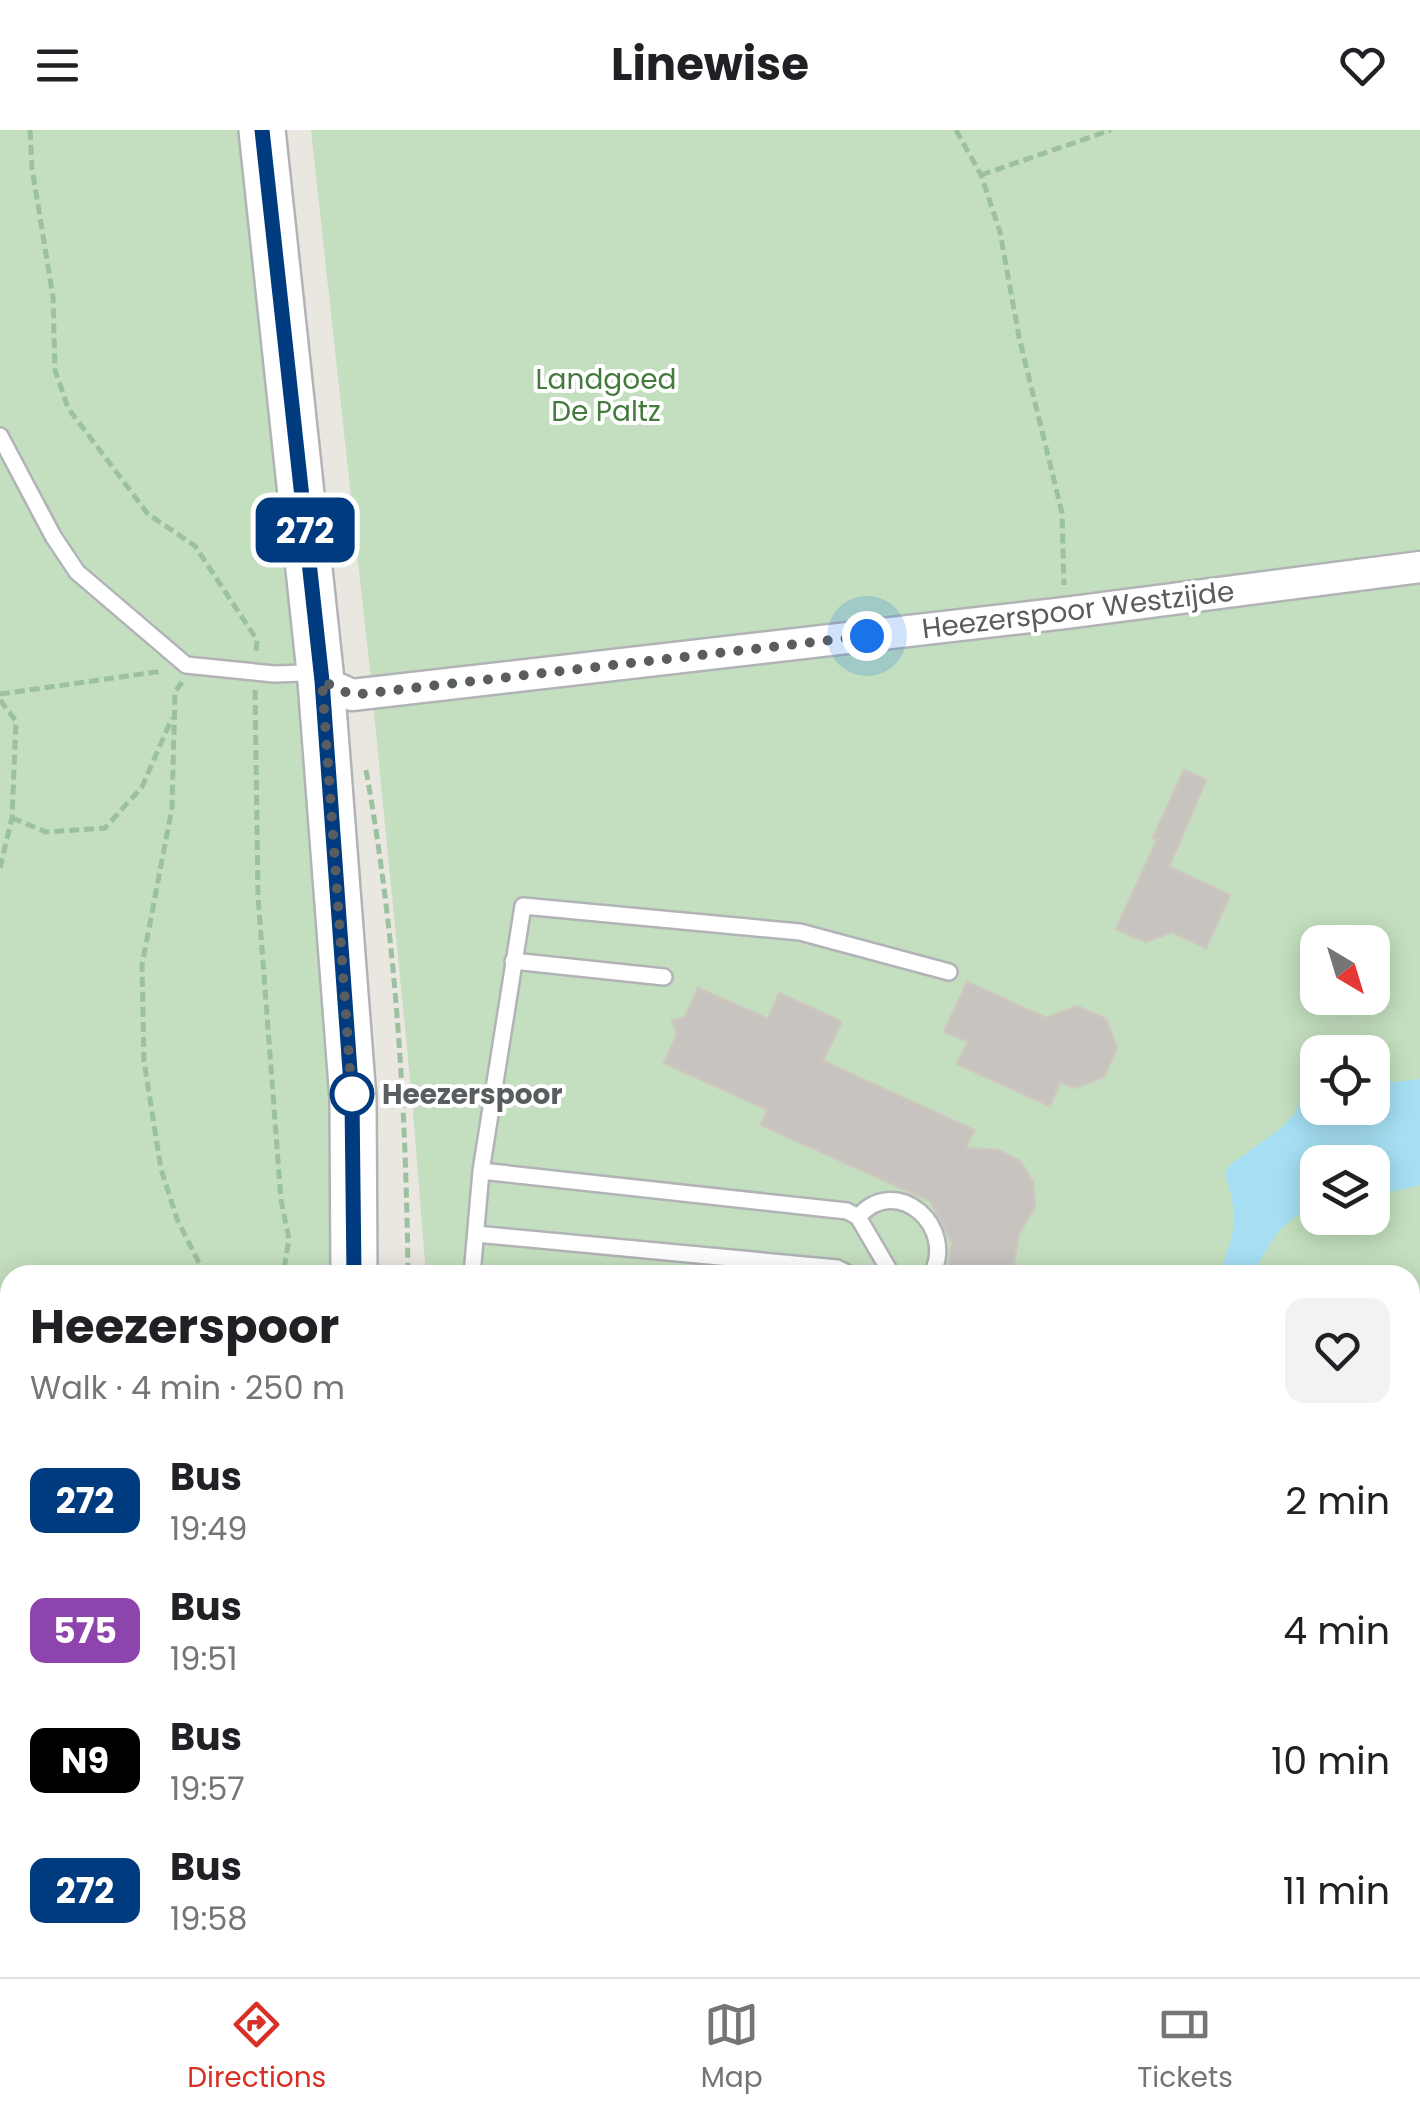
<!DOCTYPE html>
<html lang="en">
<head>
<meta charset="utf-8">
<style>
  :root { --surface:#fff; --page:#f2f2f2; --text:#202124; --muted:#757577; --line:#e0e0e0; --accent:#d93025 }
  body { margin:0; font-family:Poppins,sans-serif; background:var(--page); color:var(--text); height:100vh; display:flex; flex-direction:column; font-size:38px; white-space:nowrap }
  * { box-sizing:border-box; margin:0 }
  p { font-size:32px; color:var(--muted) }
  .icon { flex:none; width:55px; height:55px; fill:none; stroke:currentColor; stroke-width:2; stroke-linecap:round; stroke-linejoin:round }
  .map { position:relative; flex:1; overflow:hidden }
  .details { position:absolute; left:0px; top:1135px; width:1420px; height:712px; display:flex; flex-direction:column; background:var(--surface); border-radius:30px 30px 0 0; box-shadow:0 5px 25px #0003 }
  .details>* { flex:none }
  .badge { padding:0 20px; border-radius:15px; font-size:35px; line-height:65px }
  .needle { width:65px; rotate:142deg }
  .buttons { position:absolute; left:1300px; top:795px; display:grid; gap:20px }
  .buttons a { display:grid; place-items:center; width:90px; height:90px; border-radius:20px; background:var(--surface); box-shadow:0 5px 25px #0003; font-size:50px }
  .you { position:absolute; width:50px; height:50px; margin:-25px; border:8px solid #fff; border-radius:50%; background:#1a73e8; box-shadow:0 0 0 15px #1a73e833 }
  .map>.badge { position:absolute; translate:-50% -50%; box-shadow:0 0 0 5px #fff }
  .round { display:grid; place-items:center; flex:none; width:105px; height:105px; border-radius:20px; background:var(--page) }
  .summary { display:flex; align-items:center; justify-content:space-between; height:170px; padding:0 30px }
  h1 { font-size:48px; font-weight:700; line-height:75px }
  ul { padding:0; list-style:none }
  li { display:flex; align-items:center; gap:30px; height:130px; padding:0 30px }
  li div { flex:1 }
  li b { display:block; font-size:38px }
  li em { font-style:normal }
  li .badge { min-width:110px; font-weight:700; text-align:center }
  header { display:flex; justify-content:space-between; align-items:center; height:130px; padding:0 30px; background:var(--surface); font-size:45px; font-weight:700 }
  .tab-bar { display:flex; justify-content:space-around; align-items:center; height:140px; border-top:2px solid var(--line); background:var(--surface); font-size:28px; color:var(--muted) }
  .tab-bar a { display:grid; justify-items:center; gap:5px }
  .tab-bar .selected { color:var(--accent) }
  .map>svg:first-child { display:block }
  .green { fill:#c4dfbf; fill-rule:evenodd }
  .water { fill:#a6dff4 }
  .building { fill:#c7c3bf; stroke:#cec7bf; stroke-width:2.5 }
  .lines { fill:none; stroke-linecap:round; stroke-linejoin:round }
  .service-casing { stroke:#b1b3b6; stroke-width:20 }
  .minor-casing { stroke:#b1b3b6; stroke-width:35 }
  .secondary-casing { stroke:#b0b4b6; stroke-width:50 }
  .path { stroke:#9bc19f; stroke-width:5; stroke-dasharray:10 5; stroke-linecap:butt }
  .service { stroke:#fff; stroke-width:15 }
  .minor { stroke:#fff; stroke-width:30 }
  .secondary { stroke:#fff; stroke-width:45 }
  .line-casing { stroke:#fff; stroke-width:22 }
  .line { stroke:#003b80; stroke-width:15 }
  .walk { stroke:#595d5f; stroke-width:10; stroke-dasharray:0 18 }
  .stop-dot { fill:#fff; stroke:#003b80; stroke-width:5 }
  .labels { text-anchor:middle; dominant-baseline:central; stroke-width:8; stroke-linejoin:round; paint-order:stroke }
  .park-label { font-size:28px; fill:#447a3d; stroke:#fff }
  .street-label { font-size:28px; fill:#595d5f; stroke:#fff }
  .stop-label { font-size:28px; font-weight:bold; fill:#595d5f; stroke:#fff; text-anchor:start }
</style>
</head>
<body>
<header><svg class="icon" aria-label="menu" viewBox="0 0 24 24"><path d="M4 6h16M4 12h16M4 18h16"/></svg>Linewise<svg class="icon" aria-label="heart" viewBox="0 0 24 24"><path d="M12 20l-8-8c-3-5 5-10 8-4 3-6 11-1 8 4z"/></svg></header>
<div class="map">
<svg width="1420" height="1847" viewBox="0 0 1420 1847">
  <rect width="100%" height="100%" fill="#eae6e0"/>
  <path class="green" d="M 0,0 L 249,0 L 345,936 L 339,1145 L 10,1145 L 10,1586 L 0,1585 Z
    M 311,0 L 1420,0 L 1420,1680 L 1410,1686 L 1410,1145 L 426,1145 L 412,969 L 369,532 ZM 1318,812 L 1372,812 L 1372,868 L 1318,868 ZM 1318,922 L 1372,922 L 1372,978 L 1318,978 ZM 1318,1032 L 1372,1032 L 1372,1088 L 1318,1088 Z
    M 0,1659 L 10,1659 L 10,1838 L 291,1838 L 291,1847 L 0,1847 Z
    M 1420,1708 L 1420,1847 L 1298,1847 L 1290,1838 L 1410,1838 L 1410,1714 Z
    M 382,1838 L 558,1838 L 557,1847 L 381,1847 Z
    M 760,1838 L 1073,1838 L 1044,1847 L 838,1847 Z
    M 1149,1838 L 1258,1838 L 1266,1847 L 1119,1847 Z"/>
  <path class="water" d="M 1317,936 L 1318,978 L 1372,978 L 1373,943 L 1393,952 L 1420,949 L 1420,1055 L 1373,1066 L 1372,1032 L 1318,1032 L 1317,1078 C 1282,1086 1268,1115 1253,1145 L 1219,1145 C 1235,1100 1240,1091 1225,1044 L 1230,1035 L 1281,998 L 1296,982 L 1306,943 Z
    M 0,1585 L 10,1586 L 10,1659 L 0,1659 Z"/>
  <path class="building" d="M 1184,640 L 1206,650 L 1169,737 L 1230,765 L 1206,818 L 1172,802 L 1146,812 L 1116,799 L 1157,710 L 1153,708 Z
    M 967,852 L 1046,888 L 1077,876 L 1106,889 L 1117,918 L 1104,947 L 1075,958 L 1060,952 L 1050,976 L 957,934 L 968,911 L 944,902 Z
    M 698,858 L 768,889 L 779,863 L 836,889 L 841,893 L 823,931 L 974,1000 L 966,1018 L 998,1020 L 1020,1031 L 1033,1052 L 1035,1077 L 1019,1103 L 1012,1145 L 947,1145 L 952,1113 L 930,1071 L 761,995 L 768,980 L 664,933 L 677,904 L 672,891 L 685,887 Z"/>
  <g class="lines">
    <g class="service-casing">
      <path id="service" d="M 0,306 L 53,406 L 77,442 L 186,535 L 274,544 L 304,543 L 313,547
        M 513,831 L 664,847
        M 481,1041 L 523,776 L 800,802 L 949,842
        M 858,1087 C 897,1042 958,1098 931,1145
        M 476,1104 L 837,1138 L 851,1145
        M 472,1145 L 481,1041 L 847,1081 L 858,1087 L 892,1145
        M 1410,1596 L 1420,1598"/>
    </g>
    <g class="minor-casing">
      <path id="minor" d="M 321,551 L 352,565 L 1065,483 L 1420,437
        M 0,1543 L 10,1544"/>
    </g>
    <g class="secondary-casing">
      <path id="secondary" d="M 262,0 L 321,551 L 353,969 L 354,1145
        M 335,1847 L 336,1838"/>
    </g>
    <path class="path" d="M 30,0 L 32,38 L 53,167 L 55,240 L 68,278 L 148,384 L 195,416 L 257,510 L 256,524
      M 956,0 L 981,45 L 1000,102 L 1019,207 L 1062,383 L 1064,455
      M 981,45 L 1111,0
      M 182,552 L 175,562 L 172,678 L 142,835 L 144,931 L 161,1039 L 177,1089 L 205,1145
      M 255,560 L 258,766 L 281,1070 L 289,1109 L 283,1145
      M 0,564 L 163,541
      M 0,570 L 16,591 L 12,688 L 0,738
      M 366,640 C 396,807 406,976 408,1145
      M 12,688 L 46,702 L 105,698 L 142,657 L 172,588"/>
    <use href="#service" class="service"/>
    <use href="#minor" class="minor"/>
    <use href="#secondary" class="secondary"/>
  </g>
  <g class="lines">
    <g class="line-casing">
      <path id="line" d="M 262,0 L 322,551 L 352,969 L 354,1145"/>
    </g>
    <use href="#line" class="line"/>
    <path class="walk" d="M 352,964 L 352,969 L 322,551 L 352,565 L 867,506"/>
  </g>
  <circle class="stop-dot" cx="352" cy="964" r="20"/>
  <g class="labels">
    <g class="park-label">
      <text x="606" y="249">Landgoed<tspan x="606" dy="32">De Paltz</tspan></text>
    </g>
    <g class="street-label">
      <text transform="translate(1078 480) rotate(-7)">Heezerspoor Westzijde</text>
    </g>
    <g class="stop-label">
      <text x="382" y="964">Heezerspoor</text>
    </g>
  </g>
</svg>
<div class="buttons">
<a><svg class="needle" viewBox="-14 -14 28 28"><path d="M0-13l5 13h-10z" fill="#e53935"/><path d="M0 13l5-13h-10z" fill="#757577"/></svg></a>
<a><svg class="icon" aria-label="locate" viewBox="0 0 24 24"><circle cx="12" cy="12" r="6"/><path d="M12 2v4M12 18v4M2 12h4M18 12h4"/></svg></a>
<a><svg class="icon" aria-label="layers" viewBox="0 0 24 24"><path d="M12 4l9 5-9 5-9-5zM3 14l9 5 9-5"/></svg></a>
</div>
<div class="you" style="left:867px;top:506px"></div>
<b class="badge" style="left:305px;top:400px;background:#003b80;color:#fff">272</b>
<section class="details">
<div class="summary"><div><h1>Heezerspoor</h1><p>Walk · 4 min · 250 m</p></div><a class="round"><svg class="icon" aria-label="heart" viewBox="0 0 24 24"><path d="M12 20l-8-8c-3-5 5-10 8-4 3-6 11-1 8 4z"/></svg></a></div>
<ul>
<li><span class="badge" style="background:#003b80;color:#fff">272</span><div><b>Bus</b><p>19:49</p></div><em>2 min</em></li>
<li><span class="badge" style="background:#8e44ad;color:#fff">575</span><div><b>Bus</b><p>19:51</p></div><em>4 min</em></li>
<li><span class="badge" style="background:#000;color:#fff">N9</span><div><b>Bus</b><p>19:57</p></div><em>10 min</em></li>
<li><span class="badge" style="background:#003b80;color:#fff">272</span><div><b>Bus</b><p>19:58</p></div><em>11 min</em></li>
</ul>
</section>
</div>
<nav class="tab-bar">
<a class="selected"><svg class="icon" aria-label="directions" viewBox="0 0 24 24"><path d="M12 3l9 9-9 9-9-9zM9 14v-3h6M13 9l2 2-2 2"/></svg>Directions</a>
<a><svg class="icon" aria-label="map" viewBox="0 0 24 24"><path d="M3 6l6-2 6 2 6-2v14l-6 2-6-2-6 2zM9 4v14M15 6v14"/></svg>Map</a>
<a><svg class="icon" aria-label="tickets" viewBox="0 0 24 24"><path d="M3 7h18v10H3zM15 7v10"/></svg>Tickets</a>
</nav>
</body>
</html>
